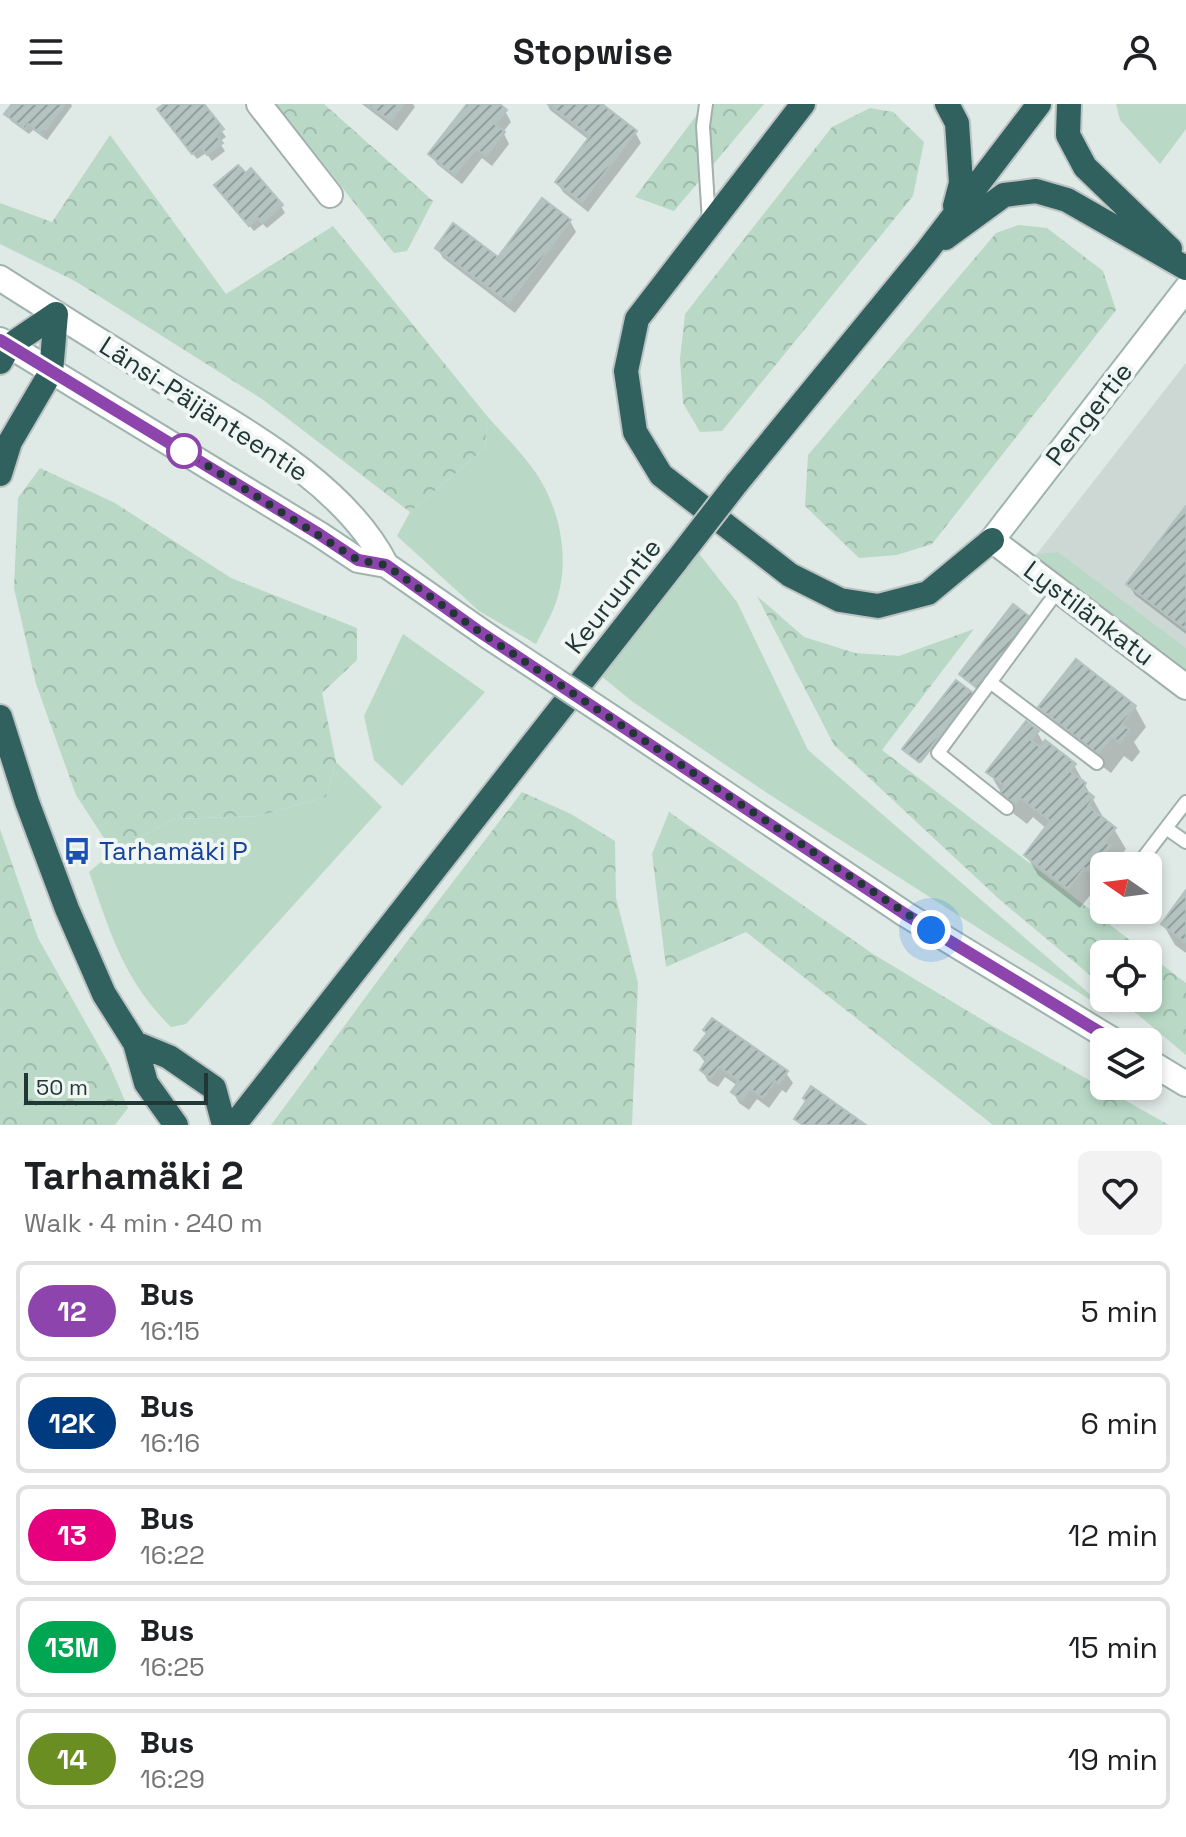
<!DOCTYPE html>
<html lang="en">
<head>
<meta charset="utf-8">
<style>
  :root { --surface:#fff; --page:#f2f2f2; --text:#202124; --muted:#757577; --line:#e0e0e0 }
  body { margin:0; font-family:"Space Grotesk",sans-serif; background:var(--page); color:var(--text); height:100vh; display:flex; flex-direction:column; font-size:30px; white-space:nowrap }
  * { box-sizing:border-box; margin:0 }
  p { font-size:26px; color:var(--muted) }
  .icon { flex:none; width:44px; height:44px; fill:none; stroke:currentColor; stroke-width:2; stroke-linecap:round; stroke-linejoin:round }
  .map { position:relative; height:1021px; overflow:hidden }
  .panel { display:flex; flex-direction:column; background:var(--surface); flex:1 }
  .panel>* { flex:none }
  .badge { padding:0 16px; border-radius:26px; font-size:28px; line-height:52px }
  .needle { width:52px; rotate:284deg }
  .tools { position:absolute; left:1090px; top:748px; display:grid; gap:16px }
  .tools a { display:grid; place-items:center; width:72px; height:72px; border-radius:12px; background:var(--surface); box-shadow:0 4px 12px #0003; font-size:40px }
  .scale { position:absolute; left:24px; bottom:20px; width:184px; box-sizing:border-box; padding-left:8px; border:4px solid #213735; border-top:0; font-size:22px; line-height:28px; white-space:nowrap; color:#213735; -webkit-text-stroke:6px #eff6f3; paint-order:stroke }
  .you { position:absolute; width:40px; height:40px; margin:-20px; border:6px solid #fff; border-radius:50%; background:#1a73e8; box-shadow:0 0 0 12px #1a73e833 }
  .map>.badge { position:absolute; translate:-50% -50%; box-shadow:0 0 0 4px #fff }
  .round { display:grid; place-items:center; flex:none; width:84px; height:84px; border-radius:12px; background:var(--page) }
  .summary { display:flex; align-items:center; justify-content:space-between; height:136px; padding:0 24px }
  h1 { font-size:38px; font-weight:600; line-height:60px }
  ul { padding:0; list-style:none }
  li { display:flex; align-items:center; gap:24px; height:100px; margin:0 16px 12px; padding:0 8px; border:4px solid var(--line); border-radius:12px }
  li div { flex:1 }
  li b { display:block; font-size:30px }
  li em { font-style:normal }
  li .badge { min-width:88px; font-weight:700; text-align:center }
  header { display:flex; justify-content:space-between; align-items:center; height:104px; padding:0 24px; background:var(--surface); font-size:36px; font-weight:600 }
  .map>svg:first-child { display:block }
  .built { fill:#cdd8d5 }
  .green { fill:#b9d9c6 }
  .forest { fill:url(#forest-crowns) }
  .shadow { fill:#0003 }
  .building { fill:url(#building-hatch); stroke:#b2c2be; stroke-width:2 }
  .lines { fill:none; stroke-linecap:round; stroke-linejoin:round }
  .lane-casing { stroke:#a2b0ad; stroke-width:16 }
  .street-casing { stroke:#a2b0ad; stroke-width:28 }
  .secondary-casing { stroke:#9fb4af; stroke-width:28 }
  .highway-casing { stroke:#bcc3c2; stroke-width:28 }
  .lane { stroke:#fff; stroke-width:12 }
  .street { stroke:#fff; stroke-width:24 }
  .secondary { stroke:#fff; stroke-width:24 }
  .highway { stroke:#30615e; stroke-width:24 }
  .secondary-bridge-casing { stroke:#9fb4af; stroke-width:28; stroke-linecap:butt }
  .highway-bridge-casing { stroke:#bcc3c2; stroke-width:28; stroke-linecap:butt }
  .secondary-bridge { stroke:#fff; stroke-width:24 }
  .highway-bridge { stroke:#30615e; stroke-width:24 }
  .line-casing { stroke:#fff; stroke-width:18 }
  .line { stroke:#8e44ad; stroke-width:12 }
  .walk { stroke:#213735; stroke-width:8; stroke-dasharray:0 14.4 }
  .stop-dot { fill:#fff; stroke:#8e44ad; stroke-width:4 }
  .labels { text-anchor:middle; dominant-baseline:central; stroke-width:8; stroke-linejoin:round; paint-order:stroke }
  .street-label { font-size:26px; fill:#213735; stroke:#eff6f3 }
  .transit-label { font-size:26px; fill:#164399; stroke:#eff6f3; text-anchor:start }
</style>
</head>
<body>
<header><svg class="icon" aria-label="menu" viewBox="0 0 24 24"><path d="M4 6h16M4 12h16M4 18h16"/></svg>Stopwise<svg class="icon" aria-label="person" viewBox="0 0 24 24"><circle cx="12" cy="8" r="4"/><path d="M4 21q1-7 8-7t8 7"/></svg></header>
<div class="map">
<svg width="1186" height="1021" viewBox="0 0 1186 1021">
  <defs>
    <pattern id="forest-crowns" width="20" height="18" patternUnits="userSpaceOnUse" patternTransform="scale(2)"><rect width="20" height="18" fill="#b9d9c6"/><path d="M2 6a3 3 0 1 1 6 0M12 15a3 3 0 1 1 6 0" fill="none" stroke="#9fbbab"/></pattern>
    <pattern id="building-hatch" width="6" height="6" patternUnits="userSpaceOnUse" patternTransform="scale(2)"><rect width="6" height="6" fill="#b4c3bf"/><path d="M-1 1l2-2M0 6l6-6M5 7l2-2" fill="none" stroke="#929f9c"/></pattern>
  </defs>
  <rect width="100%" height="100%" fill="#dfe9e6"/>
  <path class="built" d="M 1186,259 L 1186,574 L 1032,456 Z"/>
  <path class="green" d="M 1116,0 L 1186,0 L 1186,25 L 1160,60 L 1120,16 Z
    M 487,312 C 503,330 522,349 536,369 C 561,406 571,458 555,501 C 550,514 542,528 536,540 L 479,507 L 397,432 L 410,408 L 485,344 Z
    M 697,447 L 737,498 L 808,646 L 1114,911 L 767,689 L 633,598 L 601,572 Z
    M 1058,448 L 1186,544 L 1186,574 L 1032,456 L 1036,450 Z
    M 403,530 L 485,588 L 402,682 L 374,656 L 364,612 Z
    M 336,658 L 382,703 L 186,920 L 171,923 C 123,875 111,830 89,768 L 113,748 L 174,715 L 258,712 L 326,693 Z"/>
  <path class="forest" d="M 276,0 L 324,0 L 433,97 L 407,147 L 394,149 Z
    M 705,0 L 764,0 L 674,107 L 635,93 Z
    M 870,4 L 893,8 L 924,38 L 913,92 L 722,327 L 700,328 L 683,299 L 680,255 L 685,210 L 832,23 Z
    M 110,31 L 226,190 L 333,122 L 487,312 L 485,344 L 410,408 L 262,295 L 75,177 L 0,140 L 0,99 L 52,118 Z
    M 1019,121 L 1047,124 L 1103,167 L 1116,206 L 932,440 L 897,451 L 859,454 L 805,402 L 808,351 L 996,129 Z
    M 40,364 L 115,399 L 231,474 L 357,524 L 357,556 L 322,589 L 336,658 L 326,693 L 258,712 L 174,715 L 113,748 L 76,691 L 36,580 L 14,484 L 18,394 Z
    M 757,492 L 804,533 L 855,549 L 899,552 L 974,525 L 882,646 L 1186,879 L 1186,951 L 1118,894 L 1148,894 L 1148,850 L 1104,850 L 1104,883 L 999,795 L 834,641 Z
    M 522,688 L 571,710 L 615,737 L 616,794 L 638,879 L 632,1021 L 271,1021 L 396,852 Z
    M 669,708 L 873,850 L 991,921 L 1169,1021 L 993,1021 L 746,828 L 666,863 L 652,750 Z
    M 0,725 L 38,834 L 110,962 L 128,1004 L 115,1021 L 0,1021 Z"/>
  <path class="shadow" d="M 14,0 L 71,0 L 72,2 L 47,36 L 33,26 L 29,30 L 11,17 L 7,10 Z
    M 167,0 L 202,0 L 226,33 L 219,38 L 225,47 L 212,57 L 206,49 L 197,55 L 164,12 Z
    M 362,0 L 413,0 L 415,3 L 397,27 Z
    M 470,0 L 496,0 L 505,7 L 511,18 L 503,28 L 509,40 L 492,62 L 482,54 L 462,80 L 437,60 L 430,50 Z
    M 547,0 L 599,0 L 635,28 L 641,39 L 588,108 L 563,88 L 557,78 L 589,36 L 550,6 Z
    M 220,88 L 281,102 L 285,109 L 267,124 L 263,120 L 254,127 Z
    M 570,117 L 576,128 L 515,209 L 443,154 L 437,144 L 498,156 Z
    M 1186,405 L 1186,530 L 1135,491 L 1129,481 Z
    M 1031,518 L 979,585 L 963,573 Z
    M 971,590 L 973,593 L 921,659 L 906,647 Z
    M 1041,603 L 1135,603 L 1146,623 L 1134,638 L 1140,648 L 1132,658 L 1124,652 L 1111,669 L 1052,624 Z
    M 1037,628 L 1044,640 L 1074,661 L 1104,715 L 1114,725 L 1126,745 L 1117,756 L 1121,762 L 1104,762 L 1104,786 L 1102,788 L 1096,784 L 1080,804 L 1038,771 L 1026,751 L 1047,725 L 1033,713 L 1027,720 L 1014,710 L 989,668 Z
    M 1186,789 L 1186,849 L 1175,841 L 1163,820 Z
    M 696,946 L 786,969 L 793,979 L 786,989 L 782,986 L 769,1004 L 757,995 L 749,1006 L 739,999 L 733,988 L 738,982 L 725,973 L 718,983 L 708,977 L 702,966 L 706,960 Z"/>
  <path class="building" d="M 12,0 L 65,0 L 42,31 L 28,20 L 25,25 L 4,10 Z
    M 164,0 L 204,0 L 224,25 L 216,31 L 223,39 L 207,51 L 201,43 L 192,50 L 157,5 Z
    M 367,0 L 404,0 L 391,17 Z
    M 467,0 L 500,0 L 507,6 L 495,20 L 505,28 L 486,52 L 476,45 L 455,71 L 428,50 Z
    M 548,0 L 602,0 L 637,27 L 582,98 L 555,78 L 590,32 Z
    M 238,61 L 246,69 L 251,64 L 283,101 L 262,119 L 258,114 L 249,122 L 214,81 Z
    M 542,94 L 571,116 L 509,199 L 435,144 L 453,119 L 498,153 Z
    M 1186,402 L 1186,526 L 1126,480 Z
    M 1013,500 L 1031,514 L 977,584 L 959,570 Z
    M 1076,555 L 1136,602 L 1122,620 L 1130,626 L 1120,639 L 1112,633 L 1098,650 L 1038,603 Z
    M 956,576 L 973,589 L 919,658 L 902,645 Z
    M 1026,617 L 1039,627 L 1031,636 L 1040,643 L 1045,636 L 1076,660 L 1070,667 L 1086,679 L 1083,684 L 1094,693 L 1088,702 L 1116,724 L 1105,737 L 1111,742 L 1090,769 L 1084,764 L 1068,785 L 1024,751 L 1050,717 L 1020,694 L 1015,701 L 1000,689 L 1005,682 L 986,668 Z
    M 1186,786 L 1186,839 L 1161,820 Z
    M 712,914 L 788,967 L 779,980 L 775,977 L 763,994 L 750,985 L 742,996 L 731,988 L 739,977 L 719,963 L 711,974 L 700,966 L 707,955 L 694,946 L 707,929 L 703,926 Z
    M 811,982 L 866,1021 L 803,1021 L 794,1015 L 806,997 L 803,994 Z"/>
  <g class="lines">
    <g class="lane-casing">
      <path id="lane" d="M 706,0 L 703,22 L 709,118
        M 990,578 L 1097,659
        M 1007,704 L 938,649 L 1059,485
        M 1166,724 L 1186,738
        M 1137,762 L 1186,698"/>
    </g>
    <g class="street-casing">
      <path id="street" d="M 259,0 L 330,91
        M 992,436 L 1186,583"/>
    </g>
    <g class="secondary-casing">
      <path id="secondary" d="M 0,174 C 56,210 113,245 170,281 C 245,327 345,380 386,461
        M 0,236 L 319,430 L 358,456 L 386,461 L 488,532
        M 992,436 L 1186,185
        M 623,621 L 905,810 L 1116,938
        M 1148,957 L 1186,980"/>
    </g>
    <g class="highway-casing">
      <path id="highway" d="M 803,0 L 637,215 L 626,267 L 635,328 L 661,371 L 790,471 L 840,496 L 878,502 L 928,489 L 992,436
        M 947,0 L 957,19 L 961,79 L 955,102
        M 1069,0 L 1068,31 L 1085,63 L 1170,145
        M 945,134 L 1004,91 L 1036,87 L 1067,96 L 1186,164
        M 0,258 L 9,242 L 56,210
        M 0,370 L 10,338 L 51,268 L 56,210
        M 736,380 L 927,147 L 1039,0
        M 0,613 L 27,698 L 67,805 L 104,890 L 135,939 L 146,979 L 176,1021
        M 135,939 L 169,953 L 214,984 L 224,1021
        M 234,1021 L 677,456"/>
    </g>
    <use href="#lane" class="lane"/>
    <use href="#street" class="street"/>
    <use href="#secondary" class="secondary"/>
    <use href="#highway" class="highway"/>
    <g class="secondary-bridge-casing">
      <path id="secondary-bridge" d="M 488,532 L 623,621"/>
    </g>
    <g class="highway-bridge-casing">
      <path id="highway-bridge" d="M 677,456 L 736,380"/>
    </g>
    <use href="#secondary-bridge" class="secondary-bridge"/>
    <use href="#highway-bridge" class="highway-bridge"/>
  </g>
  <g class="lines">
    <g class="line-casing">
      <path id="line" d="M 0,236 L 319,430 L 358,456 L 386,461 L 477,526 L 905,810 L 1116,938"/>
    </g>
    <use href="#line" class="line"/>
    <path class="walk" d="M 184,347 L 358,456 L 386,461 L 477,526 L 931,826"/>
  </g>
  <defs>
    <g id="bus-bare" transform="scale(2.16)"><path d="M-5-6H5V4H4V6H2V4H-2V6H-4V4H-5ZM-3.5-4V0h7V-4ZM-3.5 1.2v1.5H-2V1.2ZM2 1.2v1.5H3.5V1.2Z" fill="#1a4fb4" stroke="#eff6f3" stroke-width="2.5" paint-order="stroke"/></g>
  </defs>
  <g fill-rule="evenodd">
    <use href="#bus-bare" x="77" y="747"/>
  </g>
  <circle class="stop-dot" cx="184" cy="347" r="16"/>
  <g class="labels">
    <g class="street-label">
      <text transform="translate(204 305) rotate(33)">Länsi-Päijänteentie</text>
      <text transform="translate(1089 310) rotate(-52)">Pengertie</text>
      <text transform="translate(613 492) rotate(-52)">Keuruuntie</text>
      <text transform="translate(1089 509) rotate(37)">Lystilänkatu</text>
    </g>
    <g class="transit-label">
      <text x="99" y="747">Tarhamäki P</text>
    </g>
  </g>
</svg>
<div class="tools">
<a><svg class="needle" viewBox="-14 -14 28 28"><path d="M0-13l5 13h-10z" fill="#e53935"/><path d="M0 13l5-13h-10z" fill="#757577"/></svg></a>
<a><svg class="icon" aria-label="locate" viewBox="0 0 24 24"><circle cx="12" cy="12" r="6"/><path d="M12 2v4M12 18v4M2 12h4M18 12h4"/></svg></a>
<a><svg class="icon" aria-label="layers" viewBox="0 0 24 24"><path d="M12 4l9 5-9 5-9-5zM3 14l9 5 9-5"/></svg></a>
</div>
<div class="scale">50 m</div>
<div class="you" style="left:931px;top:826px"></div>
</div>
<section class="panel">
<div class="summary"><div><h1>Tarhamäki 2</h1><p>Walk · 4 min · 240 m</p></div><a class="round"><svg class="icon" aria-label="heart" viewBox="0 0 24 24"><path d="M12 20l-8-8c-3-5 5-10 8-4 3-6 11-1 8 4z"/></svg></a></div>
<ul>
<li><span class="badge" style="background:#8e44ad;color:#fff">12</span><div><b>Bus</b><p>16:15</p></div><em>5 min</em></li>
<li><span class="badge" style="background:#003b80;color:#fff">12K</span><div><b>Bus</b><p>16:16</p></div><em>6 min</em></li>
<li><span class="badge" style="background:#e6007e;color:#fff">13</span><div><b>Bus</b><p>16:22</p></div><em>12 min</em></li>
<li><span class="badge" style="background:#00a651;color:#fff">13M</span><div><b>Bus</b><p>16:25</p></div><em>15 min</em></li>
<li><span class="badge" style="background:#6b8e23;color:#fff">14</span><div><b>Bus</b><p>16:29</p></div><em>19 min</em></li>
</ul>
</section>
</body>
</html>
